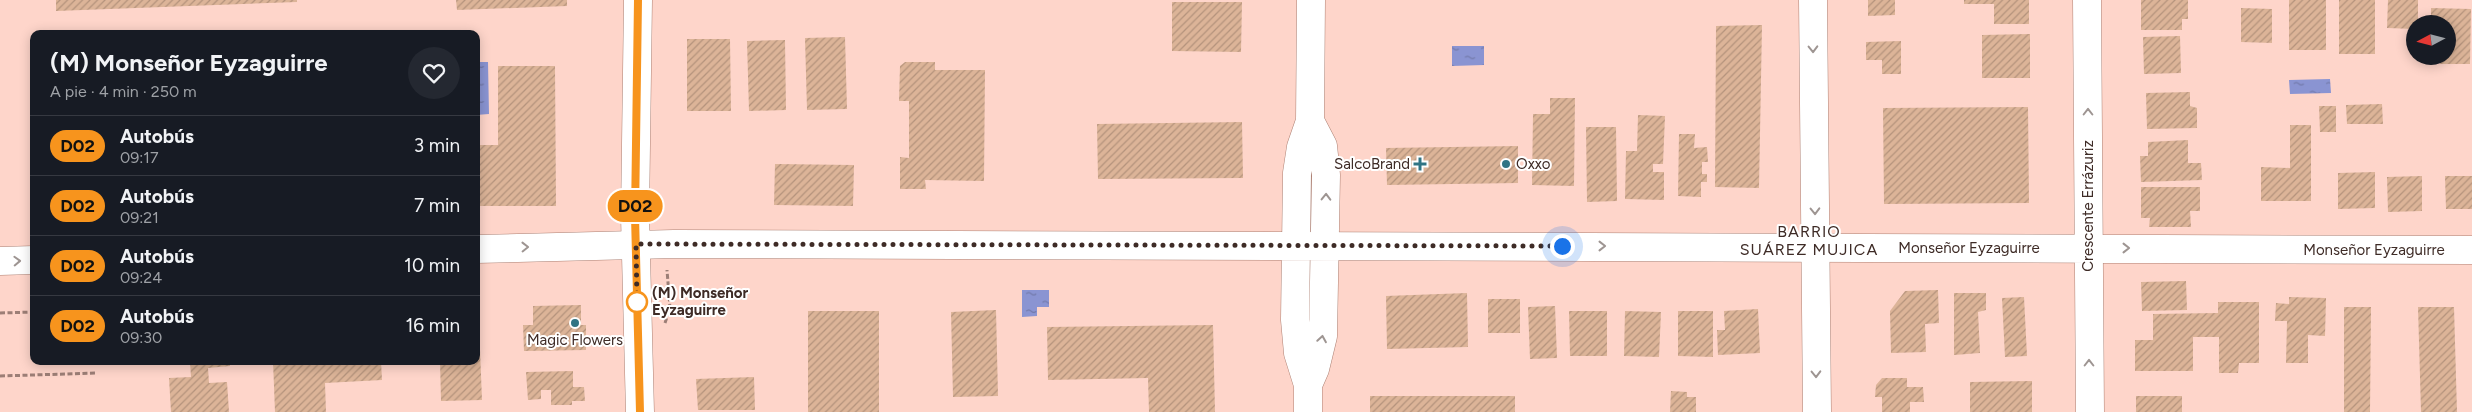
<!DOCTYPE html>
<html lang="es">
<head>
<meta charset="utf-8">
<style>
  :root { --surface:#171b24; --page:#242831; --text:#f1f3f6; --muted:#9ea1a6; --line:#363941 }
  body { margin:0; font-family:Figtree,sans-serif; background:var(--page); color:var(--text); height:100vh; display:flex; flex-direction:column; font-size:19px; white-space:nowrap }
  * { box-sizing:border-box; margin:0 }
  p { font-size:16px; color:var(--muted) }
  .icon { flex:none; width:28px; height:28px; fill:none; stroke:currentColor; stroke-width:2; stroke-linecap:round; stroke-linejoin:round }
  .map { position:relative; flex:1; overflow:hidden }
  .panel { position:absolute; left:30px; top:30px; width:450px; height:335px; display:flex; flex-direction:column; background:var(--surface); border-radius:10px; box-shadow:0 2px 12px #0003 }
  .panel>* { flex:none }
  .badge { padding:0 10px; border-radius:16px; font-size:18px; line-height:32px }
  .needle { width:32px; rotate:263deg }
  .buttons { position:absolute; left:2406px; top:15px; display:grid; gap:10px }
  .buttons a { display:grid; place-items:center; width:50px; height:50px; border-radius:50%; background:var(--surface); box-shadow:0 2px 12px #0003; font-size:25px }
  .you { position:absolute; width:25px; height:25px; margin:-12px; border:4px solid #fff; border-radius:50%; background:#1a73e8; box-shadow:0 0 0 8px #1a73e833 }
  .map>.badge { position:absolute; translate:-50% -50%; box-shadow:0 0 0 2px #fff }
  .round { display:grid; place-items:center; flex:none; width:52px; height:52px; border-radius:26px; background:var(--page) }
  .overview { display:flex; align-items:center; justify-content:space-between; height:85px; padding:0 20px }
  h1 { font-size:24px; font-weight:700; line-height:38px }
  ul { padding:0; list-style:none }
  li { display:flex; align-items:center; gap:15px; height:60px; padding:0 20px; border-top:1px solid var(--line) }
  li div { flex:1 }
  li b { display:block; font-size:19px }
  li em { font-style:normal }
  li .badge { min-width:55px; font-weight:700; text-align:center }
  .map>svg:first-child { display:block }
  .water { fill:url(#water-ripples) }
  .building { fill:url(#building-hatch) }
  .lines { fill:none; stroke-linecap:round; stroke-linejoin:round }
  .minor-casing { stroke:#ad8073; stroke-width:29 }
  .major-casing { stroke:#ad8073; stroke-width:29 }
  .path { stroke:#9c7e76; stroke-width:3; stroke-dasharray:5 2.5; stroke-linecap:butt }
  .minor { stroke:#fff; stroke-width:28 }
  .major { stroke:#fff; stroke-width:28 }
  .oneway { stroke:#9e9592 }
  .line-casing { stroke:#fff; stroke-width:11 }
  .line { stroke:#f7941d; stroke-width:8 }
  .walk { stroke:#3e2b26; stroke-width:5; stroke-dasharray:0 9 }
  .poi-dot { fill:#307484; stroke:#fff; stroke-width:2 }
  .stop-dot { fill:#fff; stroke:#f7941d; stroke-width:2.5 }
  .labels { text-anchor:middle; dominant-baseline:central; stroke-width:4; stroke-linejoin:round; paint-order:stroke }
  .poi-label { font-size:15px; fill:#3e2b26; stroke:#fff; text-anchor:end }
  .street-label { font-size:15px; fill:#3e2b26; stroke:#fff }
  .stop-label { font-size:15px; font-weight:bold; fill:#3e2b26; stroke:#fff; text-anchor:start }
  .neighbourhood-label { font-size:16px; letter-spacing:1px; fill:#3e2b26; stroke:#fff }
</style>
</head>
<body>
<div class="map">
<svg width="2472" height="412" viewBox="0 0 2472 412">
  <defs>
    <pattern id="water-ripples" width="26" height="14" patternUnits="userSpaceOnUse" patternTransform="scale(1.25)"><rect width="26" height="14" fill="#8a94d2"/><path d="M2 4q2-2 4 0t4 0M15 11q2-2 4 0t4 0" fill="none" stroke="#7279aa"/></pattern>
    <pattern id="building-hatch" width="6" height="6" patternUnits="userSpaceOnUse" patternTransform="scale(1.25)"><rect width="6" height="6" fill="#dcb498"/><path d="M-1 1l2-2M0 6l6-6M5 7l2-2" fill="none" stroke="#b4937c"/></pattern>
  </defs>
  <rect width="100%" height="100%" fill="#fed5ca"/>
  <path class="water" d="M 1452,46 L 1484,46 L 1484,65 L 1452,66 Z
    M 476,62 L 488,62 L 489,114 L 476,115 Z
    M 2330,79 L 2331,93 L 2290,94 L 2289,80 Z
    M 1022,290 L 1049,290 L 1049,307 L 1037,307 L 1037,316 L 1022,317 Z"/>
  <path class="building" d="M 56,0 L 297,0 L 297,2 L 56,11 Z
    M 456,0 L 567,0 L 567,6 L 457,10 Z
    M 1868,0 L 1895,0 L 1895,15 L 1868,16 Z
    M 1964,0 L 2029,0 L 2029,24 L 1994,24 L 1994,4 L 1964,4 Z
    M 2141,0 L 2188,0 L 2188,19 L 2182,19 L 2182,30 L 2141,30 Z
    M 2289,0 L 2326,0 L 2326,50 L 2289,50 Z
    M 2339,0 L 2375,0 L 2375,54 L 2339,54 Z
    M 2388,0 L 2418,0 L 2418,24 L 2415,24 L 2415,29 L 2387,28 Z
    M 1172,2 L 1242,2 L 1241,52 L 1172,51 Z
    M 2241,8 L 2272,9 L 2272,43 L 2241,42 Z
    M 2431,8 L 2471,9 L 2470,64 L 2440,64 L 2441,56 L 2448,56 L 2448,24 L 2431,24 Z
    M 1762,25 L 1759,188 L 1715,187 L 1716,26 Z
    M 2030,34 L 2030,78 L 1982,78 L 1982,35 Z
    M 2180,36 L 2181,73 L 2144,74 L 2143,37 Z
    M 845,37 L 847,109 L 807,110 L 805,38 Z
    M 687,39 L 730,39 L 731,111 L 687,111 Z
    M 785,40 L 786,110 L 749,111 L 747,41 Z
    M 1901,41 L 1901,74 L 1882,74 L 1882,60 L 1866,60 L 1866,42 Z
    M 905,62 L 935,62 L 935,70 L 985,70 L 984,181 L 925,180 L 926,189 L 900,189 L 900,157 L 909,158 L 909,101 L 899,101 L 900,66 Z
    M 498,66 L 555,66 L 556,206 L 476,206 L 476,145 L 498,145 Z
    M 2190,92 L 2190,106 L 2197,108 L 2197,128 L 2147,129 L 2146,93 Z
    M 1550,98 L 1575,98 L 1574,186 L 1532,185 L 1533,114 L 1550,114 Z
    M 2382,104 L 2383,124 L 2347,124 L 2346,105 Z
    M 2319,106 L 2336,106 L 2336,132 L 2320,132 Z
    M 2028,107 L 2029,203 L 1884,204 L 1883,108 Z
    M 1638,115 L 1665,116 L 1663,164 L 1653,164 L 1653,172 L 1664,172 L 1664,200 L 1625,199 L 1626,151 L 1637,151 Z
    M 1242,122 L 1243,178 L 1098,179 L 1097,124 Z
    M 2290,125 L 2311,125 L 2311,201 L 2261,201 L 2261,167 L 2290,168 Z
    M 1586,127 L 1616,127 L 1617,201 L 1587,202 Z
    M 1679,134 L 1695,134 L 1694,148 L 1707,147 L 1708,162 L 1702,162 L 1702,174 L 1707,174 L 1707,182 L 1701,182 L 1701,197 L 1678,196 Z
    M 2188,140 L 2188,163 L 2201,163 L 2202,180 L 2141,182 L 2140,156 L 2148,156 L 2148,142 Z
    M 1518,146 L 1518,183 L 1387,185 L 1386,148 Z
    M 775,164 L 854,165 L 853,206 L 774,205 Z
    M 2375,172 L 2375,208 L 2338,209 L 2338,173 Z
    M 2422,176 L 2422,211 L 2388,212 L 2387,177 Z
    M 2445,176 L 2472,176 L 2472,209 L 2446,209 Z
    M 2141,187 L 2200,187 L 2200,211 L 2190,211 L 2191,227 L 2149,227 L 2150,218 L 2141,218 Z
    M 2186,281 L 2187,310 L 2142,311 L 2141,282 Z
    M 1938,290 L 1939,323 L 1925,324 L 1926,352 L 1891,353 L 1890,311 L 1905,291 Z
    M 1467,293 L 1468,347 L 1387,349 L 1386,296 Z
    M 1954,293 L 1986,293 L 1986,310 L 1978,312 L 1980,353 L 1954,355 Z
    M 2024,297 L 2027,356 L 2005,357 L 2002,298 Z
    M 2289,297 L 2326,298 L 2325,336 L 2308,335 L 2308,363 L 2286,363 L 2287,321 L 2275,321 L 2276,303 L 2289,304 Z
    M 476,299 L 478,299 L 482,400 L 441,401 L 440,361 L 476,361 Z
    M 1488,299 L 1520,299 L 1520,333 L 1488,333 Z
    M 2218,302 L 2259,302 L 2259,363 L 2239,363 L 2238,373 L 2219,373 L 2219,337 L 2193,337 L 2193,371 L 2135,371 L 2135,340 L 2153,340 L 2153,314 L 2218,313 Z
    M 581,305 L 581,325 L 586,325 L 586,350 L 524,351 L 523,325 L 533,325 L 533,306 Z
    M 1555,306 L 1557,358 L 1530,359 L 1528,307 Z
    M 2344,307 L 2371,307 L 2370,412 L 2344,412 Z
    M 2418,307 L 2454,307 L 2457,412 L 2421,412 Z
    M 1758,309 L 1760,353 L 1718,355 L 1717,330 L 1725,330 L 1724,311 Z
    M 996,310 L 998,396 L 953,397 L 951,312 Z
    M 808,311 L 879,311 L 879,412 L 808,412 Z
    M 1569,311 L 1607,311 L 1607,356 L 1570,356 Z
    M 1625,311 L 1661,312 L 1659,357 L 1624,356 Z
    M 1678,311 L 1713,311 L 1713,357 L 1678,356 Z
    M 1213,325 L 1215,412 L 1149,412 L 1148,378 L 1048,380 L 1047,327 Z
    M 190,361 L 230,361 L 230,366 L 208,368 L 209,383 L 227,382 L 229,412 L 171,412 L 169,378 L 191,377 Z
    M 273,361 L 381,361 L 382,380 L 325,383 L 326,412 L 275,412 Z
    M 573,371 L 573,387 L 584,387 L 585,401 L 572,401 L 572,405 L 551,405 L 551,390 L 541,390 L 541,399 L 528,400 L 526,372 Z
    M 754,377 L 755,410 L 698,410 L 696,379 Z
    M 1882,378 L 1907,378 L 1907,387 L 1923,387 L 1924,402 L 1910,402 L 1910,412 L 1882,412 L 1882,397 L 1875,397 L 1876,385 Z
    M 2032,381 L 2032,412 L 1970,412 L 1970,382 Z
    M 1671,391 L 1687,392 L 1687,397 L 1696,397 L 1696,412 L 1670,412 Z
    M 1370,396 L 1515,396 L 1515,412 L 1370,412 Z
    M 2136,396 L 2182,396 L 2182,412 L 2136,412 Z"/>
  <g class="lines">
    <g class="minor-casing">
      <path id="minor" d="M 2087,0 L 2090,412
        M 476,249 L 674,244 L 2472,250
        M 0,261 L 34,260
        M 1308,385 L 1315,369 L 1323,336 L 1326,175 L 1323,146 L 1310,121
        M 1308,412 L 1308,385 L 1298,353 L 1295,320 L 1297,173 L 1301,147 L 1310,121 L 1311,0"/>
    </g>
    <g class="major-casing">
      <path id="major" d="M 638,0 L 635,216 L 640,412
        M 1813,0 L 1817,412"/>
    </g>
    <path class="path" d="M 0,313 L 34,312
      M 665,323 L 670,308 L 667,270
      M 0,376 L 97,373"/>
    <use href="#minor" class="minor"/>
    <use href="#major" class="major"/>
  </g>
  <defs><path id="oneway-chevron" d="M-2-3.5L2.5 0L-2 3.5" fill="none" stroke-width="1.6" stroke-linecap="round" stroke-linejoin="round" transform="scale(1.25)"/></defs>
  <g class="oneway">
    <use href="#oneway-chevron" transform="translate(1813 49) rotate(89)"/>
    <use href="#oneway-chevron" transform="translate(2088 112) rotate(-90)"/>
    <use href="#oneway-chevron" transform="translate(1326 197) rotate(-89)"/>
    <use href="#oneway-chevron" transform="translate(1815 211) rotate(89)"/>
    <use href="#oneway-chevron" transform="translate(1602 246)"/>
    <use href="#oneway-chevron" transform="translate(525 247) rotate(-1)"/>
    <use href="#oneway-chevron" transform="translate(2126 248)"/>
    <use href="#oneway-chevron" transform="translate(17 261) rotate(-2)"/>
    <use href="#oneway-chevron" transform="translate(1322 339) rotate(-81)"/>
    <use href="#oneway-chevron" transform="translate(2089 363) rotate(-90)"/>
    <use href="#oneway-chevron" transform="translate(1816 374) rotate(89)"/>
  </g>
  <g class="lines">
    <g class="line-casing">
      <path id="line" d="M 638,0 L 635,216 L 640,412"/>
    </g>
    <use href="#line" class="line"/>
    <path class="walk" d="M 637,302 L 636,244 L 1562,246"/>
  </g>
  <g class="poi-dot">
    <path d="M1417.5 156.5h5v5h5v5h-5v5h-5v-5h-5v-5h5z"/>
    <circle cx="1506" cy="164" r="5"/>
    <circle cx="575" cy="323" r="5"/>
  </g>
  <circle class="stop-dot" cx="637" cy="302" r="10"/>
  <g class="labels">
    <g class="poi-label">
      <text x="1410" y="164">SalcoBrand</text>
      <text x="1516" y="164" text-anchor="start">Oxxo</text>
      <text x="575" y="340" text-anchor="middle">Magic Flowers</text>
    </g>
    <g class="street-label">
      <text transform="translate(2088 206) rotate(-90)">Crescente Errázuriz</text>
      <text x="1969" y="248">Monseñor Eyzaguirre</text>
      <text x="2374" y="250">Monseñor Eyzaguirre</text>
    </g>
    <g class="stop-label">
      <text x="652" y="293">(M) Monseñor<tspan x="652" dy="17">Eyzaguirre</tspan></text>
    </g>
    <g class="neighbourhood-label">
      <text x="1809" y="231">BARRIO<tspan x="1809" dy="18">SUÁREZ MUJICA</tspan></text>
    </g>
  </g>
</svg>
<div class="buttons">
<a><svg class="needle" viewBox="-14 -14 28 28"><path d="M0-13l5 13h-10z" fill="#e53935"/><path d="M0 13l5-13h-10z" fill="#9ea1a6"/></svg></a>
</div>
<div class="you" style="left:1562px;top:246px"></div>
<b class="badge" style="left:635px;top:206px;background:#f7941d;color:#111">D02</b>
<section class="panel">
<div class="overview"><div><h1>(M) Monseñor Eyzaguirre</h1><p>A pie · 4 min · 250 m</p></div><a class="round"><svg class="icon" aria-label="heart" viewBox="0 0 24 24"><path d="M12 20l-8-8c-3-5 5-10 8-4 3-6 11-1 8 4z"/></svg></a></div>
<ul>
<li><span class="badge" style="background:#f7941d;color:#111">D02</span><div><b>Autobús</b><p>09:17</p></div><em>3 min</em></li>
<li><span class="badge" style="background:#f7941d;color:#111">D02</span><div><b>Autobús</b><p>09:21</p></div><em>7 min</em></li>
<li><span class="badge" style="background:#f7941d;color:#111">D02</span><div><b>Autobús</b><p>09:24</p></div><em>10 min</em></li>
<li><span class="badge" style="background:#f7941d;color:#111">D02</span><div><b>Autobús</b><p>09:30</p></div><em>16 min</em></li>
</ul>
</section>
</div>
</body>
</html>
